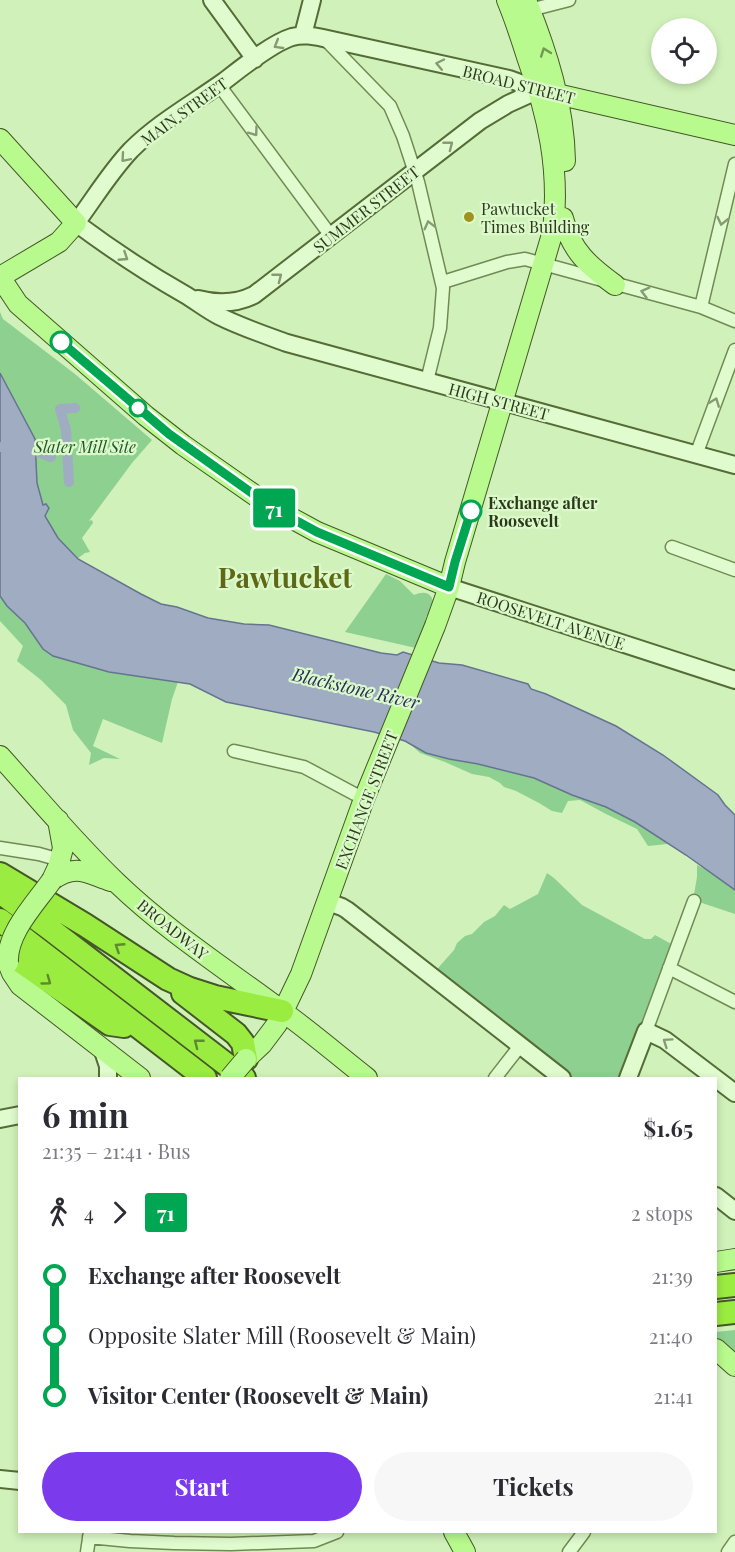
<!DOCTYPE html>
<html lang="en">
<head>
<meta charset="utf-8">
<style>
  :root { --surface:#fff; --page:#f7f7f7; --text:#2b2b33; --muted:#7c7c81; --accent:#7c3aed }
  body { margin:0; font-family:"Playfair Display",serif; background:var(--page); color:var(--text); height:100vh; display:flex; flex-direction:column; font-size:22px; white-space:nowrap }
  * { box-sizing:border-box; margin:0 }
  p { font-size:20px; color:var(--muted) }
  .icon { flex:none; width:33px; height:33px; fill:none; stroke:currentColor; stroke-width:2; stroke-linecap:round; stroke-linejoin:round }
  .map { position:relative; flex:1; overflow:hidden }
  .sheet { position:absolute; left:18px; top:1077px; width:699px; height:456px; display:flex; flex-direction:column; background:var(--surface); border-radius:0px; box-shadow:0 3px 9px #0003 }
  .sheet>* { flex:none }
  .badge { padding:0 12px; border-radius:4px; font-size:21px; line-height:39px }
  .tools { position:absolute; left:651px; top:18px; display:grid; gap:12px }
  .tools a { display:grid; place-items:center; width:66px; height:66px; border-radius:50%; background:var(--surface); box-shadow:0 3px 9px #0003; font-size:30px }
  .map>.badge { position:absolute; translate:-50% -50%; box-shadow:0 0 0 3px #fff }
  .legs { display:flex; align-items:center; gap:9px; height:66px; padding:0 24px; font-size:20px }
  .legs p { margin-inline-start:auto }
  .overview { display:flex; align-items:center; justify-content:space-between; height:102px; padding:0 24px }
  h1 { font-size:33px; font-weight:700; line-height:45px }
  .button { display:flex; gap:12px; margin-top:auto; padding:12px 24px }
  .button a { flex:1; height:69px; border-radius:36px; background:var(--accent); color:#fff; font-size:24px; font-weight:700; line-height:69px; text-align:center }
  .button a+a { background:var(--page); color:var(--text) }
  ul { padding:0 24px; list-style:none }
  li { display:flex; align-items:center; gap:21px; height:60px; font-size:22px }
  li i { display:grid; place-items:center; width:9px; height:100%; margin:0 8px; background:currentColor }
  li i::after { content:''; width:15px; height:15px; margin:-8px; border:4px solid; border-radius:50%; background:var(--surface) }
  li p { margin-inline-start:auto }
  li:first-child i { background:linear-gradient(#0000 50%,currentColor 0) }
  li:last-child i { background:linear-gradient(currentColor 50%,#0000 0) }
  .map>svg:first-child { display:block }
  .green { fill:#8ed090 }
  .water { fill:#9facc2; stroke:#667490; stroke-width:1.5 }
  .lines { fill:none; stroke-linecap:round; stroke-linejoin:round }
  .canal { stroke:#9facc2; stroke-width:10 }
  .street-casing { stroke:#718a53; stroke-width:15 }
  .secondary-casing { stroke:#556c37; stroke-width:20 }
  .primary-casing { stroke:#455728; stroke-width:22 }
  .highway-casing { stroke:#455728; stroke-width:26 }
  .street { stroke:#e0fcce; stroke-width:12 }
  .secondary { stroke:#e0fcce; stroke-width:16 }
  .primary { stroke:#b8fa8d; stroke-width:20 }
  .highway { stroke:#9aec41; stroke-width:22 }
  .primary-bridge-casing { stroke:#455728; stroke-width:22; stroke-linecap:butt }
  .primary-bridge { stroke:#b8fa8d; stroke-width:20 }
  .oneway { stroke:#869a74 }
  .oneway2 { stroke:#729954 }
  .oneway3 { stroke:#5e892c }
  .line-1-casing { stroke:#fff; stroke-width:14 }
  .line-1 { stroke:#00a651; stroke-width:9 }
  .poi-dot { fill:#9f931d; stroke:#dcf9cb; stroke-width:2 }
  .stop-1-dot { fill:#fff; stroke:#00a651; stroke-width:3 }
  .labels { text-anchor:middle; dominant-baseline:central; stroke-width:4.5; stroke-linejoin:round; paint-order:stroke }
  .street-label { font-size:16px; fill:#2c381a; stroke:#dcf9cb }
  .poi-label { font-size:16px; fill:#2c381a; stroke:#dcf9cb; text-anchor:start }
  .park-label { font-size:16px; font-style:italic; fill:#1e5628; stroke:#dcf9cb }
  .stop-label { font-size:16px; font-weight:bold; fill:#2c381a; stroke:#dcf9cb; text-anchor:start }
  .water-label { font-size:18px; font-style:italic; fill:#272e59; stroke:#dcf9cb }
  .town-label { font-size:28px; font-weight:bold; fill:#5e6815; stroke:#dcf9cb }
</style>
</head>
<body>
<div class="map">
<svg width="735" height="1552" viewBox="0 0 735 1552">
  <rect width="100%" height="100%" fill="#d0f2ba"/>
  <path class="green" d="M 0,312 L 3,319 L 75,374 L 152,440 L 132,463 L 89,521 L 92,520 L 93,523 L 82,538 L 90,552 L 85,553 L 77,559 L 58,538 L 45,515 L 37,483 L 35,439 L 0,373 Z
    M 386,574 L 400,581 L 414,595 C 433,586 439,605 426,617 L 425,624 L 416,648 L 345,632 Z
    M 0,589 L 178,682 L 172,699 L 162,743 L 103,719 L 93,746 L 120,759 L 104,758 L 89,765 L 91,753 L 73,730 L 66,705 L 41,680 L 17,661 L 23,646 L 0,621 Z
    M 389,736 L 595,790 L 664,837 L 667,844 L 648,846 L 637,829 L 606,814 L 580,800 L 568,801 L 562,813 L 552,811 L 539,803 L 516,791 L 504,787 L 500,783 L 489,777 L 472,774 L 445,762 L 420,753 L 409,743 Z
    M 697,865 L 735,884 L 735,914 L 693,900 L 697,877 Z
    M 547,873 L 554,878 L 582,905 L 645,939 L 651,939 L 655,935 L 675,946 L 624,1078 L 560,1078 L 431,976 L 454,950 L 457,943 L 465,936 L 472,934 L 484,922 L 495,916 L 504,905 L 510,909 L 538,894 Z
    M 735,1330 L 735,1365 L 716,1350 L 716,1332 Z"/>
  <path class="water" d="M 0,373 L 35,439 L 37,483 L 43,505 L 46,504 L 49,508 L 45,516 L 58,538 L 78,559 L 141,594 L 161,604 L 177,607 L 208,618 L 244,624 L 269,625 L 381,653 L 397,655 L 403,652 L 439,663 L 462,665 L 528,684 L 531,689 L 546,694 L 616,726 L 663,755 L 718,795 L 725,805 L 735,815 L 735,890 L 686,855 L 635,822 L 606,807 L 572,795 L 534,778 L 478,764 L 449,759 L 426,753 L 405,741 L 374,732 L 226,702 L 190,684 L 109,672 L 53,656 L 43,649 L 25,623 L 7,606 L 0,596 Z"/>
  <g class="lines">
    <path class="canal" d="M 0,447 L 31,449 L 51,457
      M 69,482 L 66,430 L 60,409 L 75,408"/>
    <g class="street-casing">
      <path id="street" d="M 530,10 L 569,0
        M 324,38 L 390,106 L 403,136 L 418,182 L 443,288 L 440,328 L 427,381
        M 219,85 L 331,236
        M 443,282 L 507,262 L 525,259 L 701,307 L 735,321
        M 701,307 L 735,164
        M 696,455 L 735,350
        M 672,547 L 735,570
        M 234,751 L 304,767 L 364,799
        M 0,848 L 39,854 L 60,860
        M 669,968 L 735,1002
        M 646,1031 L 694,901
        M 495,1078 L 520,1046
        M 89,1537 L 130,1541 L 174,1543 L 231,1544 L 314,1541 L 337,1532
        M 87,1552 L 90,1532
        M 569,1552 L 584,1532
        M 728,1552 L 735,1542"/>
    </g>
    <g class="secondary-casing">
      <path id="secondary" d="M 212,0 L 255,59
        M 303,35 L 312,0
        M 539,90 L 509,79 L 323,38 C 313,36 303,34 292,37 C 272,43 240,69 223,82 C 192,104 158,123 131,150 C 110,172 94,199 76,223 C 111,249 147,273 184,294 C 196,301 207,310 219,316 C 241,327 265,335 287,343 L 735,465
        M 198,299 C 217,304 236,304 254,295 L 480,121 L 508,104 L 539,90
        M 449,587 L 735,680
        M 328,902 L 342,907 L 347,910 L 562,1078
        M 102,1048 L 108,1066 L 108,1078
        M 628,1078 L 646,1031 L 665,1040 L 735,1093
        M 0,1119 L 20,1115
        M 716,1196 L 735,1211
        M 0,1479 L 20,1481"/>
    </g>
    <g class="primary-casing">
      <path id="primary" d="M 526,0 C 547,52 564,105 565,161
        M 548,92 L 735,135
        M 0,139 L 76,223 L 59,242 L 0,277
        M 563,218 C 571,251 589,266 615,285
        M 0,277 L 18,304 L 146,416 L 183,445 L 273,508 L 317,532 L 449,587
        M 0,756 C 38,798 75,843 117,883 C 167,931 226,969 282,1011 C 311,1032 339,1056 367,1078
        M 52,880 C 76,863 87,873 111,881
        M 52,880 L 58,867 L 63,848 L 58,820
        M 8,963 L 12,973 L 20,985 L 140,1078
        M 246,1059 L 262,1044 L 277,1024 L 301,974 L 364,799 L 435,626 L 449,587 L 455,562 L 553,231 C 560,169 548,115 527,57 C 521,38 515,19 507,0
        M 716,1262 L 735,1259
        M 716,1349 L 735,1366
        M 454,1532 L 465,1552"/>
    </g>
    <g class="highway-casing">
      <path id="highway" d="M 0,874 L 85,925 L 168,979 L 190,989 L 215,997 L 282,1011
        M 0,892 L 50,929 L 244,1078
        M 0,920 L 205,1078
        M 0,947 L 110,1024 L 124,1026
        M 183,993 L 236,1034 L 243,1043 L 246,1059
        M 716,1287 L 735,1285
        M 716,1314 L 735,1312"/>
    </g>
    <use href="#street" class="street"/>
    <use href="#secondary" class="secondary"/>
    <use href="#primary" class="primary"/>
    <use href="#highway" class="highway"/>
    <g class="primary-bridge-casing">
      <path id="primary-bridge" d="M 8,963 C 6,933 36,903 52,880
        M 230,1078 L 246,1059"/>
    </g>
    <use href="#primary-bridge" class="primary-bridge"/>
  </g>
  <defs><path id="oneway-chevron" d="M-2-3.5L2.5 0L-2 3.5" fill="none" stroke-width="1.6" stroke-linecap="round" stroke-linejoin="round" transform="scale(1.5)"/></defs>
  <g class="oneway">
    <use href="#oneway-chevron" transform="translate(278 45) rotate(149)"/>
    <use href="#oneway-chevron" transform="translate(440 64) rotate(-168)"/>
    <use href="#oneway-chevron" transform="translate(254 132) rotate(54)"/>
    <use href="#oneway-chevron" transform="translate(449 145) rotate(-38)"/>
    <use href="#oneway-chevron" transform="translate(125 158) rotate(131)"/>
    <use href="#oneway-chevron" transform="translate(722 221) rotate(103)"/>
    <use href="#oneway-chevron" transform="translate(429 225) rotate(-104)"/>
    <use href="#oneway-chevron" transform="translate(124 257) rotate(33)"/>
    <use href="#oneway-chevron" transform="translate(278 277) rotate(-38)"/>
    <use href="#oneway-chevron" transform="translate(645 292) rotate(-165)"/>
    <use href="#oneway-chevron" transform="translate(715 402) rotate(-69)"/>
    <use href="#oneway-chevron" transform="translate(667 1042) rotate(-145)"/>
  </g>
  <use class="oneway2" href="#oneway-chevron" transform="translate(545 52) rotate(-110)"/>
  <g class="oneway3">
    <use href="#oneway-chevron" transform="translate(119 947) rotate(-147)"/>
    <use href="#oneway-chevron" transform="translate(47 981) rotate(36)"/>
    <use href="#oneway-chevron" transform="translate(198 1043) rotate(-142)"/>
  </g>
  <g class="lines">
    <g class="line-1-casing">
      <path id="line-1" d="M 61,342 L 169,434 L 273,508 L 317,532 L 449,587 L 455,562 L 471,511"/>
    </g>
    <use href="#line-1" class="line-1"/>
  </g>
  <circle class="poi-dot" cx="469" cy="217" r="6"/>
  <g class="stop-1-dot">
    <circle cx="61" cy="342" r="10"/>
    <circle cx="138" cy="408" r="8"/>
    <circle cx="471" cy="511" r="10"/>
  </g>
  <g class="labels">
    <g class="street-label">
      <text transform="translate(519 84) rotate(14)">BROAD STREET</text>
      <text transform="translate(184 111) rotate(-36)">MAIN STREET</text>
      <text transform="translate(366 209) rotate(-38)">SUMMER STREET</text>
      <text transform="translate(499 401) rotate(15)">HIGH STREET</text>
      <text transform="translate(551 620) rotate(18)">ROOSEVELT AVENUE</text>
      <text transform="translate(366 800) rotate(-69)">EXCHANGE STREET</text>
      <text transform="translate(173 929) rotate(39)">BROADWAY</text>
    </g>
    <g class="poi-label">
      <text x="481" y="208">Pawtucket<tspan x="481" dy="18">Times Building</tspan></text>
    </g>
    <g class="park-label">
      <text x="85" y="446">Slater Mill Site</text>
    </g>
    <g class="stop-label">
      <text x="488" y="502">Exchange after<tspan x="488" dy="18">Roosevelt</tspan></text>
    </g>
    <g class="water-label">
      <text transform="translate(356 688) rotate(13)">Blackstone River</text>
    </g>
    <g class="town-label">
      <text x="285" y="576">Pawtucket</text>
    </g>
  </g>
</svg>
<div class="tools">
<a><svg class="icon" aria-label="locate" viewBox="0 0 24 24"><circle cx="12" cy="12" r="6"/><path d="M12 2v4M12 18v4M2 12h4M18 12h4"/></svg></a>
</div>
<b class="badge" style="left:274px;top:508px;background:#00a651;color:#fff">71</b>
<section class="sheet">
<div class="overview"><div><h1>6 min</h1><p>21:35 – 21:41 · Bus</p></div><b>$1.65</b></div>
<div class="legs"><svg class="icon" aria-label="walk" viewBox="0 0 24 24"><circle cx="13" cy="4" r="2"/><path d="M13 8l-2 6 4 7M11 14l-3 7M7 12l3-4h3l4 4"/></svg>4<svg class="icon" aria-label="forward" viewBox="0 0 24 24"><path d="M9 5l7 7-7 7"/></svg><b class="badge" style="background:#00a651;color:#fff">71</b><p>2 stops</p></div>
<ul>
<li><i style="color:#00a651"></i><b>Exchange after Roosevelt</b><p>21:39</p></li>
<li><i style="color:#00a651"></i><span>Opposite Slater Mill (Roosevelt &amp; Main)</span><p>21:40</p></li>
<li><i style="color:#00a651"></i><b>Visitor Center (Roosevelt &amp; Main)</b><p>21:41</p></li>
</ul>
<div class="button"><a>Start</a><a>Tickets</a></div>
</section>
</div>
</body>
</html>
